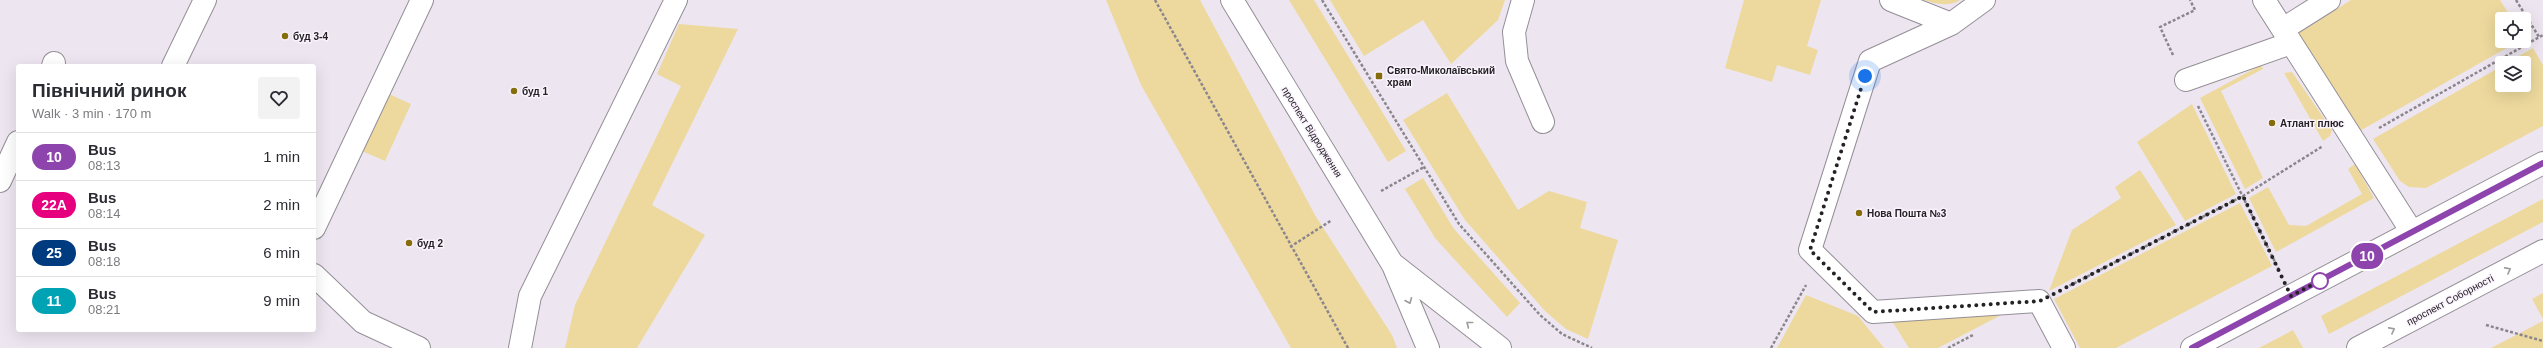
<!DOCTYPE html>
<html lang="en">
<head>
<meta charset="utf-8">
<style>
  :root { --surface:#fff; --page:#f2f2f3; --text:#2b2b33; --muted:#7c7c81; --line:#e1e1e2 }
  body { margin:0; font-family:Helvetica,sans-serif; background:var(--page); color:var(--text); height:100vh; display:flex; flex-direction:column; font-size:15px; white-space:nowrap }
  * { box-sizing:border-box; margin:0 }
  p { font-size:13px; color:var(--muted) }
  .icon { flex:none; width:22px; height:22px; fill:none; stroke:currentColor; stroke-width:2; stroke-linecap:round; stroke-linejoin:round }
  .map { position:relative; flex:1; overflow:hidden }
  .side { position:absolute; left:16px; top:64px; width:300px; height:268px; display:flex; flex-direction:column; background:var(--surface); border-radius:4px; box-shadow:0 4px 16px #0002 }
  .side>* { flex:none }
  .badge { padding:0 8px; border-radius:13px; font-size:14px; line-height:26px }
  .buttons { position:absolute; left:2495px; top:12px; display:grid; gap:8px }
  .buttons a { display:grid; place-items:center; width:36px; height:36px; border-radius:4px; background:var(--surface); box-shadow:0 4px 16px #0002; font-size:20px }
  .you { position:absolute; width:20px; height:20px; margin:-10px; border:3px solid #fff; border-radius:50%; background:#1a73e8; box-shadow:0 0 0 6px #1a73e833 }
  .map>.badge { position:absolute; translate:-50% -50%; box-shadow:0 0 0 2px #fff }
  .round { display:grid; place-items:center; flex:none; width:42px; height:42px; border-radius:4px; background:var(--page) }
  .summary { display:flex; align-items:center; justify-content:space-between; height:68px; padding:0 16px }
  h1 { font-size:19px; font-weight:700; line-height:30px }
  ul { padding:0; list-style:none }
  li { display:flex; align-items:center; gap:12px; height:48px; padding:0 16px; border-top:1px solid var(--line) }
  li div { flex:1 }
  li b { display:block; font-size:15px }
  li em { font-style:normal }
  li .badge { min-width:44px; font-weight:700; text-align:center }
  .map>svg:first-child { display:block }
  .green { fill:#edd99d }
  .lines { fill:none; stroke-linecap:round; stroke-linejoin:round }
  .minor-casing { stroke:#948e97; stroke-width:24 }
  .major-casing { stroke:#948e97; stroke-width:24 }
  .path { stroke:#8b868d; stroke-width:2.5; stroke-dasharray:3 2; stroke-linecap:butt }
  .minor { stroke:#fff; stroke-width:22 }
  .major { stroke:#fff; stroke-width:22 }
  .oneway { stroke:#9d9c9d }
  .line-casing { stroke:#fff; stroke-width:9 }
  .line { stroke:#8e44ad; stroke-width:6 }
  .walk { stroke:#252226; stroke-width:4; stroke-dasharray:0 7.2 }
  .poi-dot { fill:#866d0c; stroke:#faf3fd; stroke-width:1.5 }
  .stop-dot { fill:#fff; stroke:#8e44ad; stroke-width:2 }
  .labels { text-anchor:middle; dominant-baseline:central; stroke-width:3; stroke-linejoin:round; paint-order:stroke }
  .poi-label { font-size:10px; font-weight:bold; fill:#252226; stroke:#faf3fd; text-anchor:start }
  .street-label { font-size:10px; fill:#252226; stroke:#faf3fd }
</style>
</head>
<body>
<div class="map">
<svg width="2543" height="348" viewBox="0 0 2543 348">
  <rect width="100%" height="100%" fill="#ede6f0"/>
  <path class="green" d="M 1106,0 L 1200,0 L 1315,215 L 1392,335 L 1397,348 L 1291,348 L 1141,85 Z
    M 1289,0 L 1314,0 L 1406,151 L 1388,162 Z
    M 1330,0 L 1505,0 L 1498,20 L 1451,64 L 1423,20 L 1364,56 Z
    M 1744,0 L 1821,0 L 1807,46 L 1818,50 L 1810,75 L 1777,65 L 1772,82 L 1725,68 Z
    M 1924,0 L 1960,0 C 1950,7 1934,4 1924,0 Z
    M 2351,0 L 2500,0 L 2512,19 L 2502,19 L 2502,41 L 2519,41 L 2358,132 L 2296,35 Z
    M 679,24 L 738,29 L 652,205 L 705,235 L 637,348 L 565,348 L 575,305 L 681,86 L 657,74 Z
    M 2533,48 L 2543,65 L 2543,126 L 2426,188 L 2409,187 L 2400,181 L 2373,139 L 2502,66 L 2502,85 L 2524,85 L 2524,63 L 2507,63 Z
    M 2261,65 L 2263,69 L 2221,91 L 2263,178 L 2245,189 L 2200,98 Z
    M 2292,72 L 2332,130 L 2330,136 L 2323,141 L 2284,73 Z
    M 1447,93 L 1518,210 L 1549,191 L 1587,202 L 1580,228 L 1618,240 L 1588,339 L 1566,329 L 1545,311 L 1465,220 L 1403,120 Z
    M 389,94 L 411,104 L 385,161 L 362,151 Z
    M 2192,104 L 2236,194 L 2185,221 L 2137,142 Z
    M 2355,164 L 2374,198 L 2276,252 L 2249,198 L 2268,187 L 2289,225 L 2306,226 L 2362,194 L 2348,169 Z
    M 2140,170 L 2176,225 L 2049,291 L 2072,230 L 2121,198 L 2115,187 Z
    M 1423,178 L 1454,229 L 1520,303 L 1507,317 L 1435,238 L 1405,189 Z
    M 2543,199 L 2543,222 L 2329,334 L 2321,316 Z
    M 2240,203 L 2272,266 L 2116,348 L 2080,348 L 2054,299 Z
    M 2543,293 L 2543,319 L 2532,299 Z
    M 1806,295 L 1858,316 L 1884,348 L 1777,348 Z
    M 2005,313 L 1938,348 L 1909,348 L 1892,321 Z
    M 2543,321 L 2543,348 L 2491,348 Z
    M 2293,330 L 2303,348 L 2259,348 Z"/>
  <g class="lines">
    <g class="minor-casing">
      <path id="minor" d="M 1523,0 L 1514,32 L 1517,61 L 1543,122
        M 1891,0 L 1951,24
        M 1984,0 L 1951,24 L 1870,61 L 1810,250 L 1873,312 L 2039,301 L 2064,348
        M 2264,0 L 2412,232
        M 2283,29 L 2329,0
        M 53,66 L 54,63
        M 173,66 L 205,0
        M 2186,80 L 2291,43
        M 0,181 L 18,142
        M 314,228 L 422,0
        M 314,275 L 363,322 L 419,348
        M 520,348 L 530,296 L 676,0"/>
    </g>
    <g class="major-casing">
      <path id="major" d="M 1232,0 L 1393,265 L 1428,348
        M 1394,265 L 1500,348
        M 2192,348 L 2543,163
        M 2358,348 L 2543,251"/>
    </g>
    <path class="path" d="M 1155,0 L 1348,348
      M 1322,0 L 1459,224 L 1540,315 L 1562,334 L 1592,348
      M 2516,0 L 2539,37
      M 2173,55 L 2160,27 L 2195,10 L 2190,0
      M 2198,106 L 2279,270
      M 2379,128 L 2543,35
      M 1381,191 L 1424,167
      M 1290,247 L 1332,220
      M 2065,288 L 2243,196 L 2323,146
      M 2486,325 L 2543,341
      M 1771,348 L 1806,285
      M 1948,348 L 1973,335"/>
    <use href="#minor" class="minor"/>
    <use href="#major" class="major"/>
  </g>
  <defs><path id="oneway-chevron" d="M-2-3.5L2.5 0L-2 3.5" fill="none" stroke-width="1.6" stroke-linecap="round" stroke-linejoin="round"/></defs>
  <g class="oneway">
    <use href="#oneway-chevron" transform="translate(2508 270) rotate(-28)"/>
    <use href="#oneway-chevron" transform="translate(1409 301) rotate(67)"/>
    <use href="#oneway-chevron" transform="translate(1469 324) rotate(-142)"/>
    <use href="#oneway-chevron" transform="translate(2392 330) rotate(-28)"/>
  </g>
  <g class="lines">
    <g class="line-casing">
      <path id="line" d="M 2192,348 L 2543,163"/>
    </g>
    <use href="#line" class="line"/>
    <path class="walk" d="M 1865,76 L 1810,250 L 1873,312 L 2040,301 L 2243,196 L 2291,296 L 2323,279 L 2320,281"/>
  </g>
  <g class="poi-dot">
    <circle cx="285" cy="36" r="4"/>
    <rect x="1375" y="72" width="8" height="8" rx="2"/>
    <circle cx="514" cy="91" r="4"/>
    <circle cx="2272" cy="123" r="4"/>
    <circle cx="1859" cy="213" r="4"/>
    <circle cx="409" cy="243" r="4"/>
  </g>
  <circle class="stop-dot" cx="2320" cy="281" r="8"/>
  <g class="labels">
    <g class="poi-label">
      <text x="293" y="36">буд 3-4</text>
      <text x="1387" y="70">Свято-Миколаївський<tspan x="1387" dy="12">храм</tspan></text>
      <text x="522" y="91">буд 1</text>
      <text x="2280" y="123">Атлант плюс</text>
      <text x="1867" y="213">Нова Пошта №3</text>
      <text x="417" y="243">буд 2</text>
    </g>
    <g class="street-label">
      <text transform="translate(1312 132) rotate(58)">проспект Відродження</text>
      <text transform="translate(2450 300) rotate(-28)">проспект Соборності</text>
    </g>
  </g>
</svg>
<div class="buttons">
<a><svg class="icon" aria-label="locate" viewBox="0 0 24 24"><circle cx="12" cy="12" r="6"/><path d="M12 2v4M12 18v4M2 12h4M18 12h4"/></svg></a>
<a><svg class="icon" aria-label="layers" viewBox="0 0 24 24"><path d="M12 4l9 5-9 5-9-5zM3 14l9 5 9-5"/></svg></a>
</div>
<div class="you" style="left:1865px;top:76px"></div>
<b class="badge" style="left:2367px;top:256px;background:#8e44ad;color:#fff">10</b>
<section class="side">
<div class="summary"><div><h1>Північний ринок</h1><p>Walk · 3 min · 170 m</p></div><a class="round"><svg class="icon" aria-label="heart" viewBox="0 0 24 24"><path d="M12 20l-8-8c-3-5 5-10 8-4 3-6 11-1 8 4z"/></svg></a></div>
<ul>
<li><span class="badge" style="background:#8e44ad;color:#fff">10</span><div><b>Bus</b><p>08:13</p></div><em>1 min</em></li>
<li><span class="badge" style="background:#e6007e;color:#fff">22А</span><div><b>Bus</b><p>08:14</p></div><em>2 min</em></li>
<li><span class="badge" style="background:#003b80;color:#fff">25</span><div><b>Bus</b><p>08:18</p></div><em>6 min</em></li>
<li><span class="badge" style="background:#00a3b4;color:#fff">11</span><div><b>Bus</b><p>08:21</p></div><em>9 min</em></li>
</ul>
</section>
</div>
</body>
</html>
